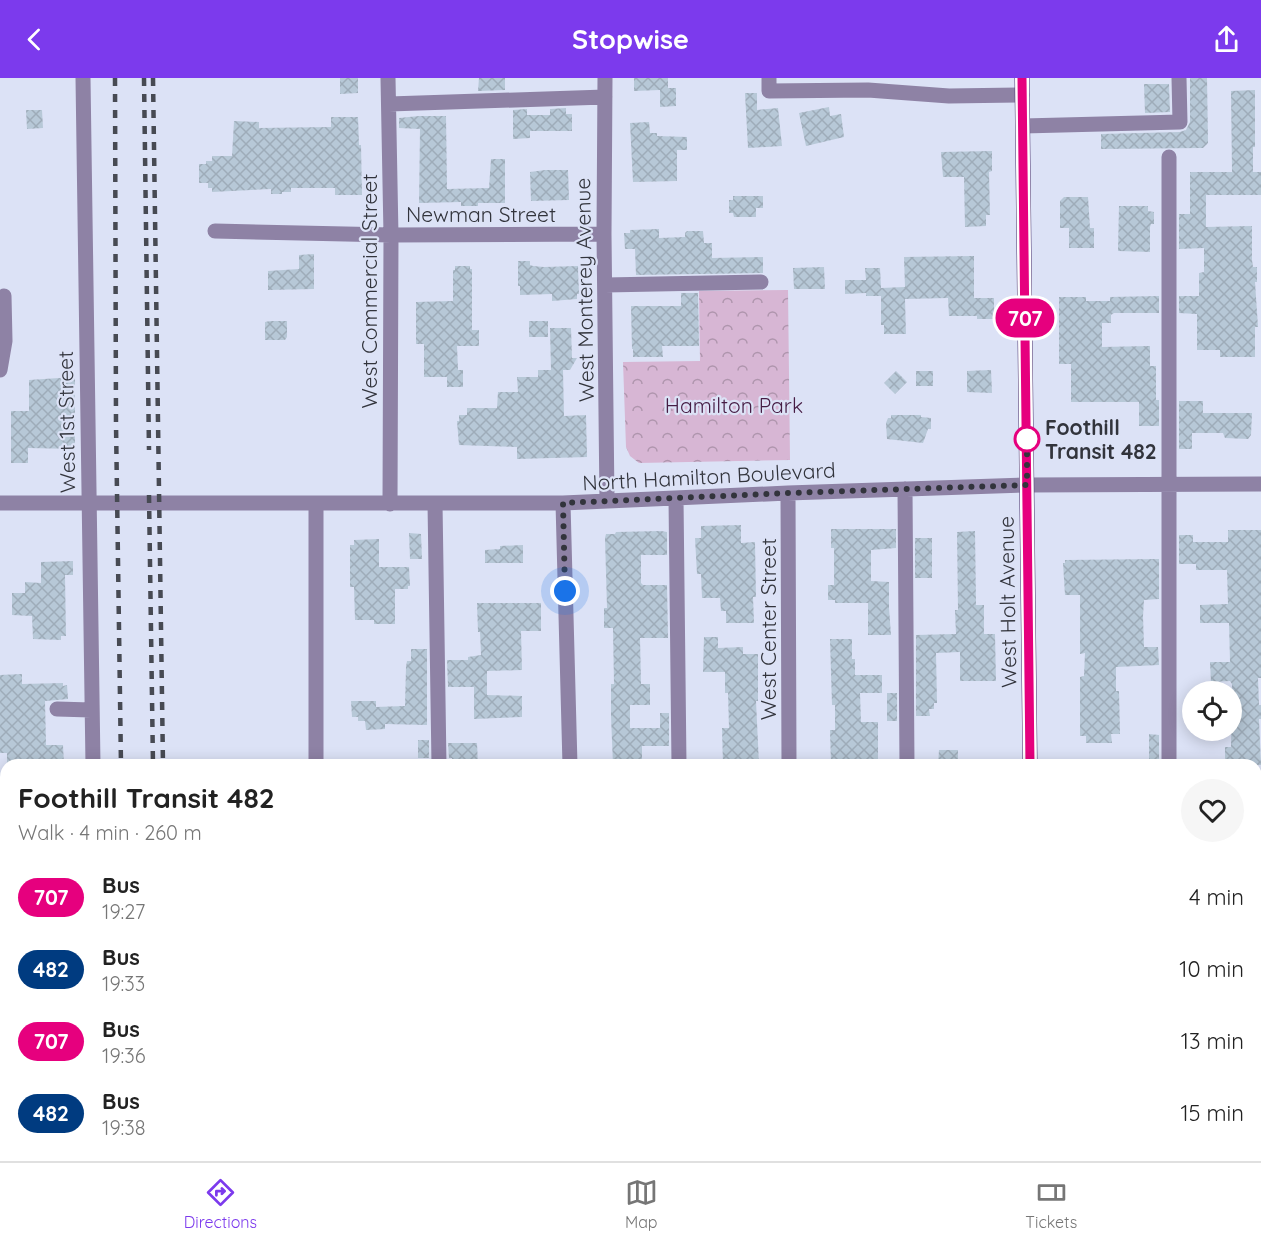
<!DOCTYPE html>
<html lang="en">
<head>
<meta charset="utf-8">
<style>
  :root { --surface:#fff; --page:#f6f6f6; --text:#222; --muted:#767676; --line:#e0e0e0; --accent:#7c3aed }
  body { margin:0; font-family:Quicksand,sans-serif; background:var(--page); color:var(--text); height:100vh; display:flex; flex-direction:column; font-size:22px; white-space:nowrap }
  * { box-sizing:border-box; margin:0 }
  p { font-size:20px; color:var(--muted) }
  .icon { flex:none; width:33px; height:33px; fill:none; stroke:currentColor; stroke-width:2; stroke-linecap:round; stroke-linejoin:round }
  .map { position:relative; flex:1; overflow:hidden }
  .sheet { position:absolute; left:0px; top:681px; width:1262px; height:402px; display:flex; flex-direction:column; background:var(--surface); border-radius:18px 18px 0 0; box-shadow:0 3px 15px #0003 }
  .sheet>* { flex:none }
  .badge { padding:0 12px; border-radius:20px; font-size:21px; line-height:39px }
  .tools { position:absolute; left:1182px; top:603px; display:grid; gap:12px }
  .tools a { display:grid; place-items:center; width:60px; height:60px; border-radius:50%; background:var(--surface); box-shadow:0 3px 15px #0003; font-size:30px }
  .you { position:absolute; width:30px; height:30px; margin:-15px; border:4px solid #fff; border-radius:50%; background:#1a73e8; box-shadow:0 0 0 9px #1a73e833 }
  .map>.badge { position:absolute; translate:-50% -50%; box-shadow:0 0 0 3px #fff }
  .round { display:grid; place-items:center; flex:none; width:63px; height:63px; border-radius:32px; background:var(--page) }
  .overview { display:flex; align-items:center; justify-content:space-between; height:102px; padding:0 18px }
  h1 { font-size:28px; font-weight:800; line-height:45px }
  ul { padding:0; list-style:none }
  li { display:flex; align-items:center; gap:18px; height:72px; padding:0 18px }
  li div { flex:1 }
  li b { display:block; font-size:22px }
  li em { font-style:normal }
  li .badge { min-width:66px; font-weight:700; text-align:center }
  header { display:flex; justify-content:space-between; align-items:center; height:78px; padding:0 18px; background:var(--accent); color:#fff; font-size:27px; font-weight:800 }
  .tab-bar { display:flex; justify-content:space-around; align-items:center; height:84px; border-top:2px solid var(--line); background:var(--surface); font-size:16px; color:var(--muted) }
  .tab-bar a { display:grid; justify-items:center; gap:3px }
  .tab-bar .on { color:var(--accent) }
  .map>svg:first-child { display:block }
  .park { fill:url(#park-crowns) }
  .building { fill:url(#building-cross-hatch) }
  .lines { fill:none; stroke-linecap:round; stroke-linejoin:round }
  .minor { stroke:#8e82a5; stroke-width:15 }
  .major { stroke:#4b336e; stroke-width:15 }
  .rail { stroke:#474a53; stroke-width:4.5; stroke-dasharray:8 8; stroke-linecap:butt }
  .line-casing { stroke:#fff; stroke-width:14 }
  .line { stroke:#e6007e; stroke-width:9 }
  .walk { stroke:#32343c; stroke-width:6; stroke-dasharray:0 10.8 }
  .stop-dot { fill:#fff; stroke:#e6007e; stroke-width:3 }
  .labels { text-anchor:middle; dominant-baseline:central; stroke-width:4.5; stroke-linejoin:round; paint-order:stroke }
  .street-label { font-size:21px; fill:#32343c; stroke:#dce2f6 }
  .park-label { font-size:21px; fill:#461c44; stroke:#dce2f6 }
  .stop-label { font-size:21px; font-weight:bold; fill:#32343c; stroke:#dce2f6; text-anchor:start }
</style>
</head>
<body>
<header><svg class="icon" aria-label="back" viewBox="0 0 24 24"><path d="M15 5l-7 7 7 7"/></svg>Stopwise<svg class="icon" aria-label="share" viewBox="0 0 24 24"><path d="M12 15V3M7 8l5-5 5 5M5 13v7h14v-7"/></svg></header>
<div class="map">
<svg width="1261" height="1083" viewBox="0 0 1261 1083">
  <defs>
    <pattern id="park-crowns" width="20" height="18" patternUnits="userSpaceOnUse" patternTransform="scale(1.5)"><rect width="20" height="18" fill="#d7b6d4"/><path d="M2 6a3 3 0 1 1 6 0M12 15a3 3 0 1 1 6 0" fill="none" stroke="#af95ad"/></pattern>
    <pattern id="building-cross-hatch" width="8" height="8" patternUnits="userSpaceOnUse" patternTransform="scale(1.5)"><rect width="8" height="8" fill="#b7c8d7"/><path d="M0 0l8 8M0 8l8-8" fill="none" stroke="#9eacb9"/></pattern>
  </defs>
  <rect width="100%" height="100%" fill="#dce2f6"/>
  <path class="park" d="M 788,212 L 790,382 L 639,385 L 630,378 L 626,369 L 623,284 L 700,283 L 699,213 Z"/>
  <path class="building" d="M 340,0 L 358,0 L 358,15 L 340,16 Z
    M 479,0 L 505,0 L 505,12 L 478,13 Z
    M 634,0 L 668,0 L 668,10 L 676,10 L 676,28 L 660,29 L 660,12 L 634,13 Z
    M 1190,0 L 1207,0 L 1208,65 L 1203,70 L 1101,71 L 1101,56 L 1180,54 L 1186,52 L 1190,44 Z
    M 1144,6 L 1169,6 L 1170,34 L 1145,35 Z
    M 1255,12 L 1255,69 L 1253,69 L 1253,94 L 1261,94 L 1261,117 L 1206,117 L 1206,149 L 1252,148 L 1252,182 L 1253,189 L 1257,189 L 1257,204 L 1255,204 L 1258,249 L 1255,249 L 1255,279 L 1220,279 L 1220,272 L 1197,272 L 1197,236 L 1179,235 L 1179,218 L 1199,218 L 1199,195 L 1204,194 L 1204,170 L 1179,171 L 1179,136 L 1190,136 L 1190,94 L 1232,94 L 1231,13 Z
    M 745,15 L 757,15 L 757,32 L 778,30 L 782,68 L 748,70 Z
    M 829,29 L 830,38 L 841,36 L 844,59 L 806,68 L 799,35 Z
    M 566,30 L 566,36 L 572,36 L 572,53 L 530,53 L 530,60 L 513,61 L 513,32 L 527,31 L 527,37 L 550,37 L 550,31 Z
    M 26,32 L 42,32 L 43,50 L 27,51 Z
    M 419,38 L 446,38 L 447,111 L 489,110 L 491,81 L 505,81 L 505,125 L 478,125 L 478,128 L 461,128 L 461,124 L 419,125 L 420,51 L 399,50 L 399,40 Z
    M 331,39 L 358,39 L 359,67 L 361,67 L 362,117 L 335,117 L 335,110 L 291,110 L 291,114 L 282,114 L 282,116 L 271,116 L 271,111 L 212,114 L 212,110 L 208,110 L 208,105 L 199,105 L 199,86 L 206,86 L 206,83 L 212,83 L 212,78 L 232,78 L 234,43 L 259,44 L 259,50 L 331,49 Z
    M 649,44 L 650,55 L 657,55 L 657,58 L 687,59 L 687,72 L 677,72 L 677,103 L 633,104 L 630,45 Z
    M 992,73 L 992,93 L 989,94 L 990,137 L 986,137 L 986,148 L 965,149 L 964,99 L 943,99 L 941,74 Z
    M 545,92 L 568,92 L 569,122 L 531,123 L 530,94 Z
    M 733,118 L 763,118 L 763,130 L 756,130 L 756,139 L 734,139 L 733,135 L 729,135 L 729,122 L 733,122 Z
    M 1064,119 L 1088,119 L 1090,150 L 1094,150 L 1094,170 L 1069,170 L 1069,150 L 1060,150 L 1060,123 Z
    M 1119,128 L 1148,128 L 1148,133 L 1154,134 L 1154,146 L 1151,146 L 1150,149 L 1150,174 L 1118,173 Z
    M 659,151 L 659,160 L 685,159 L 685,155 L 687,153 L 703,153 L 704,165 L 712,165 L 712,180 L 763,179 L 763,195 L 636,197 L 635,171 L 625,171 L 624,155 L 630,155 L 630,152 Z
    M 314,176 L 314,211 L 268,212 L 268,193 L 299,191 L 299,177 Z
    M 974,178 L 974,220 L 994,220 L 994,241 L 977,241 L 977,238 L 949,238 L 948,220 L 905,221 L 906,256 L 884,256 L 884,247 L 881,247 L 881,218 L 866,218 L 866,215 L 845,216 L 845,202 L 866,202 L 865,190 L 880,190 L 881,210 L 905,209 L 904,179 Z
    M 518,183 L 530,183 L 530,187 L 533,188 L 544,189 L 578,188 L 579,216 L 577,216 L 577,221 L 552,223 L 552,216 L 520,217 L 520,208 L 518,208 Z
    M 455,188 L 470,188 L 470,191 L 472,191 L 472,252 L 479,252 L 479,268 L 457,268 L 458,292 L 463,292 L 463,309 L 447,309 L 447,299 L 424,299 L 424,266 L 416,266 L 416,224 L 453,223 L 453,192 L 455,192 Z
    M 824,189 L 825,211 L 794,211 L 793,190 Z
    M 681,215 L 698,215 L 699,268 L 662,268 L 663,279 L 633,279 L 633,271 L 632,271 L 631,228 L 681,228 Z
    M 1159,218 L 1159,235 L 1114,235 L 1111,237 L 1111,245 L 1102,245 L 1102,269 L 1150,268 L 1150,288 L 1156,288 L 1156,322 L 1159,322 L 1159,348 L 1139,348 L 1139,324 L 1071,324 L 1071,286 L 1059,286 L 1059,219 L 1086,219 L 1086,223 L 1110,223 L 1110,219 Z
    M 270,243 L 287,243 L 287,259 L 285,262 L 265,262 L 265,244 Z
    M 529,243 L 548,243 L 548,259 L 529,259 Z
    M 550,250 L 571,250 L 572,280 L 577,280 L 570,292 L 563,292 L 564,338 L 586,337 L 587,379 L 517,381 L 517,369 L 459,367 L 457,343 L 459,343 L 459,337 L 467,337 L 467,330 L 497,330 L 498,314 L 518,314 L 517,299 L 538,299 L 538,292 L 551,292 Z
    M 991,292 L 992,315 L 967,314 L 967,293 Z
    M 896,293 L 907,304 L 895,316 L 884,305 Z
    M 916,293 L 933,293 L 933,308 L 916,308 Z
    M 59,300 L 75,300 L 75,371 L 28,370 L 28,385 L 11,385 L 11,333 L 29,333 L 29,302 Z
    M 1179,323 L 1203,323 L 1203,335 L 1252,335 L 1251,357 L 1248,361 L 1225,360 L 1223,355 L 1192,355 L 1192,371 L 1179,371 Z
    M 891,337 L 921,337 L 921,339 L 931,340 L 931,351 L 928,351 L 923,365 L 887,361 L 886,345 L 888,340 L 891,340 Z
    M 741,447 L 741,465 L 755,464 L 756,519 L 753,519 L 754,545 L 726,545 L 726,533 L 721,533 L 720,520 L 702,520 L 701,496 L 697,496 L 695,460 L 701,460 L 701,448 Z
    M 831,451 L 896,451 L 896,470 L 871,472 L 871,503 L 889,504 L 889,530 L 891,557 L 868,557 L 868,525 L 835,525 L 835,522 L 828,522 L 828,507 L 834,507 L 834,470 L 831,470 Z
    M 1228,452 L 1261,452 L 1261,600 L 1258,600 L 1259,627 L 1261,627 L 1261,641 L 1259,641 L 1261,687 L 1225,687 L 1225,669 L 1231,669 L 1232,606 L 1230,603 L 1211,604 L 1210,584 L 1230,584 L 1229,545 L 1200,545 L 1200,527 L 1228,526 L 1227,492 L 1196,492 L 1196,486 L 1179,486 L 1179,457 L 1193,457 L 1193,464 L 1228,464 Z
    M 661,453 L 667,454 L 667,477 L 641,477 L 641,505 L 643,507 L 667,507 L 668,560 L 640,560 L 641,606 L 650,606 L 650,627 L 630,627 L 630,650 L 660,650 L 660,635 L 669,635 L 669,668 L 642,668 L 642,687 L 613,687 L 611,638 L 611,606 L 614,606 L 613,550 L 604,550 L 604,530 L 607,530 L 605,460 L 606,456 L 615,456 L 616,454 Z
    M 975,453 L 976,527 L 984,527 L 984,556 L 995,556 L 996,603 L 960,603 L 960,574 L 936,575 L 937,625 L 934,625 L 934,631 L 929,631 L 930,638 L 916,638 L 916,557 L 956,556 L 955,532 L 958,532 L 957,454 Z
    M 409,455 L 421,456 L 422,481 L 410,481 Z
    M 915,460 L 932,460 L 932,500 L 915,500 Z
    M 379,461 L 379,489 L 409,489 L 410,508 L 408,508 L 408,511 L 395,511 L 395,546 L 374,546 L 374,542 L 355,542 L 354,509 L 350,509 L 350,467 L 354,467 L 354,462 Z
    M 523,467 L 523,485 L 485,485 L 485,472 L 500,471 L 500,468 Z
    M 1159,481 L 1159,521 L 1144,522 L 1143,538 L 1144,569 L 1158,569 L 1159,587 L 1116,589 L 1116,613 L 1119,613 L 1120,656 L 1111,656 L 1112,665 L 1086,665 L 1086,658 L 1080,658 L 1080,599 L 1084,598 L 1085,575 L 1080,576 L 1080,517 L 1065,517 L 1063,485 L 1065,485 L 1065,482 Z
    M 73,483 L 73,497 L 65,497 L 66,558 L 61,558 L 61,562 L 33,561 L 32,538 L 12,537 L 12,515 L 25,515 L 25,504 L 41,505 L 41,484 Z
    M 477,525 L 541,525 L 541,553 L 521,553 L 522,592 L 487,593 L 487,617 L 522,618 L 522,639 L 474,641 L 474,609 L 448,609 L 447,582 L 468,582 L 468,579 L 481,577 L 480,554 L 478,554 Z
    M 704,559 L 718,559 L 718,570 L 743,569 L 743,576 L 758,576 L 758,623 L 756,623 L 759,687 L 723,687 L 722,650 L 729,650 L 728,615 L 725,615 L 725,594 L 703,594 Z
    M 830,561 L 852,561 L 852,581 L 855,581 L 855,597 L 882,597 L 882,615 L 860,615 L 861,644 L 878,644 L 878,687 L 831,687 L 830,652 L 835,652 L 835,627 L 832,627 Z
    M 411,571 L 427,571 L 427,647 L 385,646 L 385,651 L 366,652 L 365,643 L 358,643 L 358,639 L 352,639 L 351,623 L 376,623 L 376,629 L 405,628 L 406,589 L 407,583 L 411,583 Z
    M 22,596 L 22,606 L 63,605 L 63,608 L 67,607 L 68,621 L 45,623 L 46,667 L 63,667 L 64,687 L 7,687 L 7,675 L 0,675 L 0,597 Z
    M 887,615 L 897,615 L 897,643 L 887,643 Z
    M 1149,656 L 1159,657 L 1159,687 L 1149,687 Z
    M 418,662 L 429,662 L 429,680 L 418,680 Z
    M 448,665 L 477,665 L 478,687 L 452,686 L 452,680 L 449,680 Z
    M 939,672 L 958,672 L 958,687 L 938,687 Z"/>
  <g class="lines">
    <path class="minor" d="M 83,0 L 93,687
      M 388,0 L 391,157 L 390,426
      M 605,0 L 604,156 L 607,423
      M 769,0 L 769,13 L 868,12 L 949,18 L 1022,17
      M 389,26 L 605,19
      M 1023,48 L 1180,44 L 1179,0
      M 1169,79 L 1169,687
      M 215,153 L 391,157 L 604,156
      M 605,207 L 761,204
      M 0,292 L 5,263 L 4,218
      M 905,411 L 907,687
      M 788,415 L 789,687
      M 676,420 L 679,687
      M 0,425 L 563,425 L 788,415 L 1027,407 L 1261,406
      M 435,425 L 439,687
      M 563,425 L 570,687
      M 316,426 L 316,687
      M 57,631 L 91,632
      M 1256,823 L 1261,823
      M 1256,871 L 1261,871
      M 0,889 L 6,888
      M 100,1077 L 100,1083
      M 518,1077 L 518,1083
      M 575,1077 L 575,1083
      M 684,1077 L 685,1083
      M 793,1077 L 793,1083
      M 912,1077 L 912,1083
      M 1177,1077 L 1178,1083
      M 423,1083 L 423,1077"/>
    <path class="major" d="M 1022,0 L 1030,687
      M 1035,1077 L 1035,1083"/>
    <path class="rail" d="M 115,0 L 116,346 L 121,687
      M 144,0 L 149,372
      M 153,0 L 163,687
      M 149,417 L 153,687
      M 126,1077 L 126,1083
      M 159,1077 L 159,1083
      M 168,1077 L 168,1083"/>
  </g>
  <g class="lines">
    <g class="line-casing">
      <path id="line" d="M 1022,0 L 1030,687"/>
    </g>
    <use href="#line" class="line"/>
    <path class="walk" d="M 565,513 L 563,425 L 788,415 L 1027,407 L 1027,361"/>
  </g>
  <circle class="stop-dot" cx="1027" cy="361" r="12"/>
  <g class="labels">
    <g class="street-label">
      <text x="481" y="136">Newman Street</text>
      <text transform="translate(584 212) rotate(-91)">West Monterey Avenue</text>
      <text transform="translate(369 213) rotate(-90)">West Commercial Street</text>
      <text transform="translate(66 344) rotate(-91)">West 1st Street</text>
      <text transform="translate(709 398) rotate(-3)">North Hamilton Boulevard</text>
      <text transform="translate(1007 524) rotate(-91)">West Holt Avenue</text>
      <text transform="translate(768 551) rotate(-90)">West Center Street</text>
    </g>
    <g class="park-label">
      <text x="734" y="327">Hamilton Park</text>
    </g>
    <g class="stop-label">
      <text x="1045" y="349">Foothill<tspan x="1045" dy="24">Transit 482</tspan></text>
    </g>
  </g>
</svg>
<div class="tools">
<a><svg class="icon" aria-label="locate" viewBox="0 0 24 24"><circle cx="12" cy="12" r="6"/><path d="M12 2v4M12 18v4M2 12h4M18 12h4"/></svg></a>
</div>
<div class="you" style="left:565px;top:513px"></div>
<b class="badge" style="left:1025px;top:240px;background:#e6007e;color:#fff">707</b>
<section class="sheet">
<div class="overview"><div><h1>Foothill Transit 482</h1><p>Walk · 4 min · 260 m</p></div><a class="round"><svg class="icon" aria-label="heart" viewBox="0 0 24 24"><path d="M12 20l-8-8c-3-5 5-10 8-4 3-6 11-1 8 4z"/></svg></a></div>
<ul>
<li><span class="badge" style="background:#e6007e;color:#fff">707</span><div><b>Bus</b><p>19:27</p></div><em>4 min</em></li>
<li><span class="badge" style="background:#003b80;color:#fff">482</span><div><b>Bus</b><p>19:33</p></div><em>10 min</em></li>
<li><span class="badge" style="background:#e6007e;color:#fff">707</span><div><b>Bus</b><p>19:36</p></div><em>13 min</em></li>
<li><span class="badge" style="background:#003b80;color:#fff">482</span><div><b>Bus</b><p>19:38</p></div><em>15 min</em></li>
</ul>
</section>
</div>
<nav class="tab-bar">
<a class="on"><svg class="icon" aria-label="directions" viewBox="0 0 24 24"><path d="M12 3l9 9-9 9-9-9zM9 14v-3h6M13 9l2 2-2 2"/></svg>Directions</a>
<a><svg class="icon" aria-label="map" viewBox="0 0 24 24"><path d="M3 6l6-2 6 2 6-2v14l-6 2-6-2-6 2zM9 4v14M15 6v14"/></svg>Map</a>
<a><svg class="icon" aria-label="tickets" viewBox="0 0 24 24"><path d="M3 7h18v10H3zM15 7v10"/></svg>Tickets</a>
</nav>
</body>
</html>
